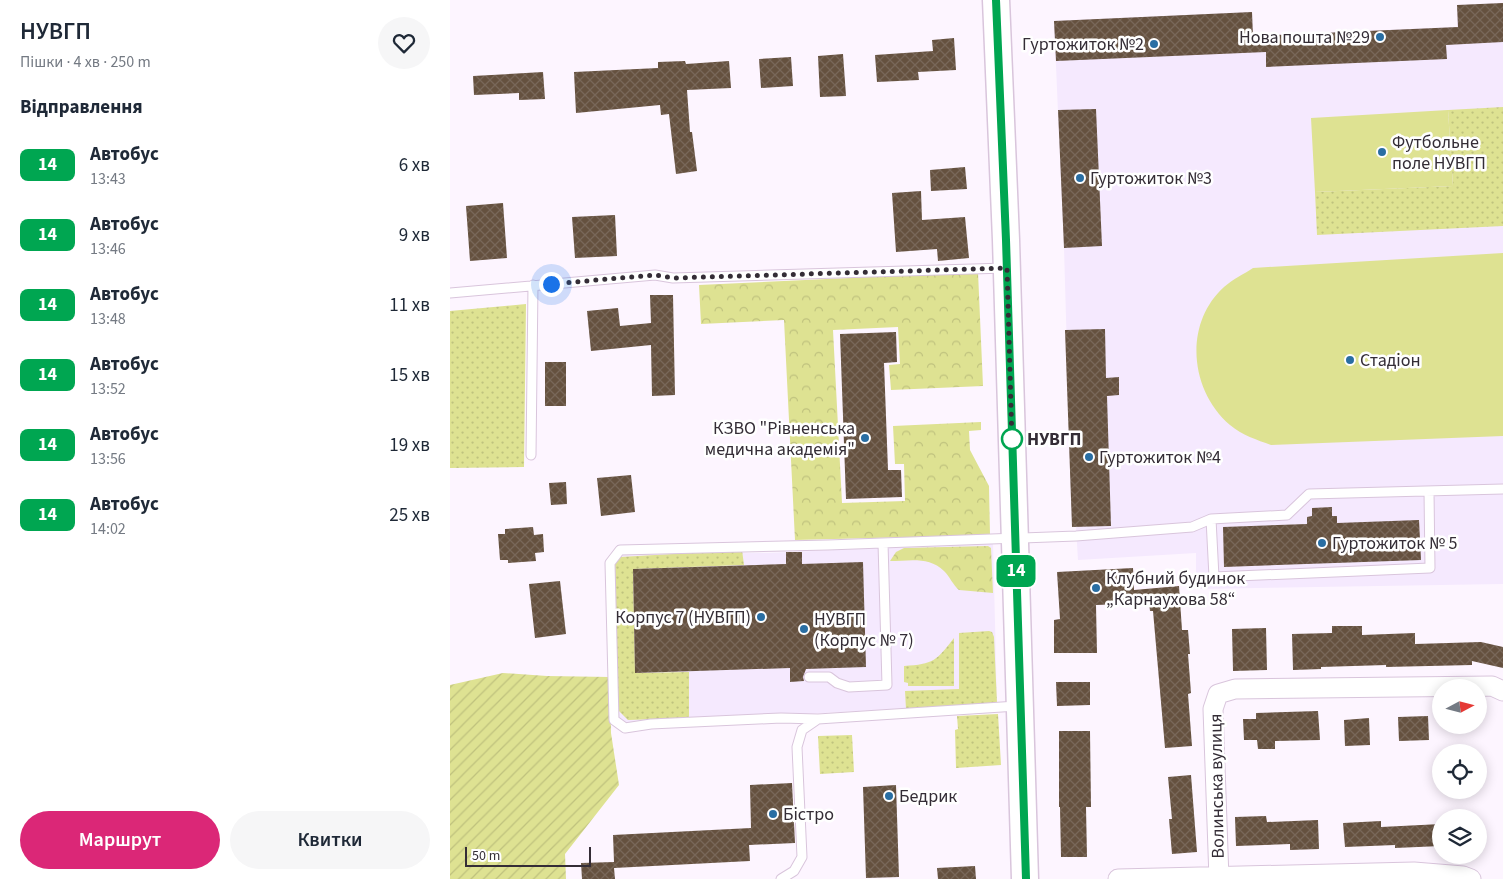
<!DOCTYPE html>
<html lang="uk">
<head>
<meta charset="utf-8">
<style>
  :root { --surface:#fff; --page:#f6f6f7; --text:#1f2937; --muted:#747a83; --accent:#db2777 }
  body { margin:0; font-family:"Source Sans 3",sans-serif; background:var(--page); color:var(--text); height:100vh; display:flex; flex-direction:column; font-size:19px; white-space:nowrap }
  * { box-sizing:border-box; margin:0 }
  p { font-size:16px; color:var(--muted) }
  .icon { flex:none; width:28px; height:28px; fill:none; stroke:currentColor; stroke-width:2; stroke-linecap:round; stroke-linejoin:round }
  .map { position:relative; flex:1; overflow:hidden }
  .sheet { display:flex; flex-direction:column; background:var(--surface); width:450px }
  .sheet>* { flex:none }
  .badge { padding:0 10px; border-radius:8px; font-size:18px; line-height:32px }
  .needle { width:32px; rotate:83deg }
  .fabs { position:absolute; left:982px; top:679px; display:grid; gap:10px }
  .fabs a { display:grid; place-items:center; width:55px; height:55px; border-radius:50%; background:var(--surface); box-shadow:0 2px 12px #0003; font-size:25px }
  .scale { position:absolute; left:15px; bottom:12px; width:126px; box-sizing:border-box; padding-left:5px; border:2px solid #342d36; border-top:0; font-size:14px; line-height:18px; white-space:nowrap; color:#342d36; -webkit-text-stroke:4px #fff; paint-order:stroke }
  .you { position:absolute; width:25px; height:25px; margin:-12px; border:4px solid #fff; border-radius:50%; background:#1a73e8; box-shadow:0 0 0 8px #1a73e833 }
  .map>.badge { position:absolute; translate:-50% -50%; box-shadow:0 0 0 2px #fff }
  h2 { padding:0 20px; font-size:19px; line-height:45px }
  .round { display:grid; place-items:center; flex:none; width:52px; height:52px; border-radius:26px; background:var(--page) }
  .headline { display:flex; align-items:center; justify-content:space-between; height:85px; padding:0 20px }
  h1 { font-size:24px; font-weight:600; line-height:38px }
  .cta { display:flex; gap:10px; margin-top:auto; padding:10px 20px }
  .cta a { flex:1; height:58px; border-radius:30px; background:var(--accent); color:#fff; font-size:20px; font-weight:600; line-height:58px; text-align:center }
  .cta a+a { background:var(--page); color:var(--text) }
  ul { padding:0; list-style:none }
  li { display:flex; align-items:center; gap:15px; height:70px; padding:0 20px }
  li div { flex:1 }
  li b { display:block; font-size:19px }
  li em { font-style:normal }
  li .badge { min-width:55px; font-weight:700; text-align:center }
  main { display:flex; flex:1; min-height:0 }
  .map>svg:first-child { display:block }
  .education { fill:#f5e9fe }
  .grass { fill:url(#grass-dots) }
  .forest { fill:url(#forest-crowns) }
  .garden { fill:url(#garden-furrows) }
  .pitch { fill:#dee292 }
  .building { fill:url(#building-cross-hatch) }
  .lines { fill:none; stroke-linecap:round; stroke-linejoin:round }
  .service-casing { stroke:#d9c5dc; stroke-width:11 }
  .minor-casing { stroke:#d9c5dc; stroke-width:21 }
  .secondary-casing { stroke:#d9c5dc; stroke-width:29 }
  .service { stroke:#fff; stroke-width:9 }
  .minor { stroke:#fff; stroke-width:19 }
  .secondary { stroke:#fff; stroke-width:26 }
  .line-casing { stroke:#fff; stroke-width:11 }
  .line { stroke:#00a651; stroke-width:8 }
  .walk { stroke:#342d36; stroke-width:5; stroke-dasharray:0 9 }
  .poi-dot { fill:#296ea3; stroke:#fff; stroke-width:2 }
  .stop-dot { fill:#fff; stroke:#00a651; stroke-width:2.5 }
  .labels { text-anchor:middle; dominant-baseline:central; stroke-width:5; stroke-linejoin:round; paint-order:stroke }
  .poi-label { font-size:18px; fill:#342d36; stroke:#fff; text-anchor:start }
  .stop-label { font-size:18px; font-weight:bold; fill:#342d36; stroke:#fff; text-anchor:start }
  .street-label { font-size:18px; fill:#342d36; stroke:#fff }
</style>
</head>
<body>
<main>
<section class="sheet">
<div class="headline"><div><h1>НУВГП</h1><p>Пішки · 4 хв · 250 m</p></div><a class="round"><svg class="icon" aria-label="heart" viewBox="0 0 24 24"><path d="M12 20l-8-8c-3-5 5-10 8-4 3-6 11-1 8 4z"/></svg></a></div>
<h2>Відправлення</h2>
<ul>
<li><span class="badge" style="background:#00a651;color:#fff">14</span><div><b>Автобус</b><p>13:43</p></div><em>6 хв</em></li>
<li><span class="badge" style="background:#00a651;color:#fff">14</span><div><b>Автобус</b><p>13:46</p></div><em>9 хв</em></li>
<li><span class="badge" style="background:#00a651;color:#fff">14</span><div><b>Автобус</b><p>13:48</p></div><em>11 хв</em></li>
<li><span class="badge" style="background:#00a651;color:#fff">14</span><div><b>Автобус</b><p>13:52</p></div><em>15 хв</em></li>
<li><span class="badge" style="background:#00a651;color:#fff">14</span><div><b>Автобус</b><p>13:56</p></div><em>19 хв</em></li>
<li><span class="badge" style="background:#00a651;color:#fff">14</span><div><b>Автобус</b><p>14:02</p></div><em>25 хв</em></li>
</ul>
<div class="cta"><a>Маршрут</a><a>Квитки</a></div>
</section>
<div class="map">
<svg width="1053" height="879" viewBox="0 0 1053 879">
  <defs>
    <pattern id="grass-dots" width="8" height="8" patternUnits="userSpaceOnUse" patternTransform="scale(1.25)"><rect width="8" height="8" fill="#dee292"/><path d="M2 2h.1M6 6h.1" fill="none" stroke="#bfc27e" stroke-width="1.8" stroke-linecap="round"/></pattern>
    <pattern id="forest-crowns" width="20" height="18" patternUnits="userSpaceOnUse" patternTransform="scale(1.25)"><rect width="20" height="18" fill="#dee292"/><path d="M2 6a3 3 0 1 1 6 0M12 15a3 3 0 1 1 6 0" fill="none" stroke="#bfc27e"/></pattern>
    <pattern id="garden-furrows" width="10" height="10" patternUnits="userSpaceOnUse" patternTransform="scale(1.25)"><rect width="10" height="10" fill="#dee292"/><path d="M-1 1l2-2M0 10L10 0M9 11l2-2" fill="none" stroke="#bfc27e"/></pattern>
    <pattern id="building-cross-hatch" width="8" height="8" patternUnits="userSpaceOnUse" patternTransform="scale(1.25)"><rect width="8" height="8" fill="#65513f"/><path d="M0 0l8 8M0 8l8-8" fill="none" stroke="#786759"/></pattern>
  </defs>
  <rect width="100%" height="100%" fill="#fdf5ff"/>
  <path class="education" d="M 1053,3 L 1053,584 L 746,589 L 746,553 L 628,560 L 626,527 L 622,527 L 614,248 L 604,21 L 802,12 L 803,35 L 815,35 L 1007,27 L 1007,5 Z
    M 543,543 L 547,703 L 166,725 L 162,554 L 318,553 Z"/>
  <path class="grass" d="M 1053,107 L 1053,226 L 867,235 L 865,192 L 1003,186 L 998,110 Z
    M 76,304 L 74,467 L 0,468 L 0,311 Z
    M 292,550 L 294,565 L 183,569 L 185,673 L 239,672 L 239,718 L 178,720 L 168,710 L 165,564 L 170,557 Z
    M 539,631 L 542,632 L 544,637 L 547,703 L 456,709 L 455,691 L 509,689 L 509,633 Z
    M 504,638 L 504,686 L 458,686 L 458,683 L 454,682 L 454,666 C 484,664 486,661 504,638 Z
    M 548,714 L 551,765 L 506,768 L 505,730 L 508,729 L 507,716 Z
    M 402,735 L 404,772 L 370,774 L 368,736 Z"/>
  <path class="forest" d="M 528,272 L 533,386 L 441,390 L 439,365 L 450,364 L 448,327 L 383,330 L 392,503 L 455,501 L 454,464 L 445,464 L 443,426 L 531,422 L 531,430 L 519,431 L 520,450 L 539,486 L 540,535 L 345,540 L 334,320 L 251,324 L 249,285 Z
    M 538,546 L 541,548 L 543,593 L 509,590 C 503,585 500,577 494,571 C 479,556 459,561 440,561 L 446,552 L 454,548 Z"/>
  <path class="garden" d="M 53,673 L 97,676 L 160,677 L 161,733 L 169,785 L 115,854 L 116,879 L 0,879 L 0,685 Z"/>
  <path class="pitch" d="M 998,110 L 1003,186 L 865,192 L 861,118 Z
    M 1053,253 L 1053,436 L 821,445 C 807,440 792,435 780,425 C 740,391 733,324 774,287 C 783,279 794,274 803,268 Z"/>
  <path class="building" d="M 1053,3 L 1053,42 L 996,45 L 997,59 L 816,67 L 816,52 L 606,61 L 604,21 L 802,12 L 803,36 L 1008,27 L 1007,5 Z
    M 504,38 L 506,70 L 468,72 L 469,80 L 427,82 L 425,55 L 483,51 L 482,40 Z
    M 393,54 L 396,96 L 370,97 L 368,56 Z
    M 341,57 L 343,86 L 311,88 L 309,59 Z
    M 235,61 L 236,64 L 279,61 L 281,88 L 237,90 L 240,132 L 242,132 L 247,171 L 226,174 L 219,114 L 211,115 L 210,105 L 126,113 L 124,72 L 208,68 L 208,62 Z
    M 93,72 L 95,99 L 69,100 L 69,93 L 24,95 L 23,76 Z
    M 646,109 L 652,246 L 614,248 L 608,110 Z
    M 515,167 L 517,189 L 481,191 L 480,170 Z
    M 471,191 L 472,220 L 515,217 L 519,258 L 488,261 L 487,249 L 446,252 L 442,193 Z
    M 53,203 L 57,258 L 20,261 L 16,206 Z
    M 165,215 L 167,256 L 125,258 L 122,217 Z
    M 200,295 L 223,295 L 225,395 L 202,396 L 201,345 L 141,351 L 137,311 L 168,308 L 170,326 L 201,323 Z
    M 655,329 L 656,378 L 669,377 L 669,395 L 657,396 L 661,526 L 622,527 L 615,330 Z
    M 446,332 L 447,362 L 434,363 L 438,470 L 451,470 L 452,497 L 396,499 L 390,334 Z
    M 95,362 L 116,362 L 116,406 L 95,406 Z
    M 181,475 L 185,512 L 151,516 L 147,478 Z
    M 116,482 L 117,504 L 101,505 L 99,483 Z
    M 882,507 L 882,516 L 887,516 L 887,523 L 969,520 L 971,560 L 774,567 L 773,527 L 857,524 L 857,517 L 862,516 L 862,508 Z
    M 83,527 L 84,535 L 93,534 L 94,552 L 85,553 L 86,561 L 58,563 L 58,560 L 50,560 L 48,534 L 55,534 L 55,529 Z
    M 336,552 L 352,552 L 352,564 L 413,562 L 416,667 L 356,669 L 353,677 L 354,681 L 340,682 L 340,668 L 185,673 L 183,569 L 336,564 Z
    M 683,568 L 684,590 L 729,586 L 732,630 L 738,630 L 740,654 L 738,654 L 741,693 L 738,694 L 742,746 L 715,748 L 703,611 L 700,611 L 699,603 L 646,605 L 647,653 L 604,653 L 604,620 L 610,619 L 607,572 Z
    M 110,581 L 116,634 L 85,638 L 79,584 Z
    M 882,626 L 912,626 L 912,635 L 965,633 L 965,644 L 1031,642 L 1053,647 L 1053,668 L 1022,661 L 1022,665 L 936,667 L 936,665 L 871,667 L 871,669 L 843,670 L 842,634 L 882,633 Z
    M 816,628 L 817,670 L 783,671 L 782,629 Z
    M 606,682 L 640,682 L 640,705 L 607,706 Z
    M 868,711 L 870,740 L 825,741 L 825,749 L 808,749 L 807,740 L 794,740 L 793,719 L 806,719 L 806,713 Z
    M 978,716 L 979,740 L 949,741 L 948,717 Z
    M 919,718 L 920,745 L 895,746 L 894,720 Z
    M 609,731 L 640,731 L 641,807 L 636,807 L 637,857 L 611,857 L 610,807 L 609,807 Z
    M 741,775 L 747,852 L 722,854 L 719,819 L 722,819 L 718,777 Z
    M 342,783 L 345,843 L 299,845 L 300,861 L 164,868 L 165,879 L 132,879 L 131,863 L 164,862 L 163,835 L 301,828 L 300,785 Z
    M 446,785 L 449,877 L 416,878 L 413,787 Z
    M 816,816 L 817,822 L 868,820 L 869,849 L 840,850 L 840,844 L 786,846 L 785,817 Z
    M 931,821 L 931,827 L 991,824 L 991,846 L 945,848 L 945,845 L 895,847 L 893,823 Z
    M 525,866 L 526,879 L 488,879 L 487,868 Z"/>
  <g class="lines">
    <g class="service-casing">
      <path id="service" d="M 0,293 L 205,275 L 223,278 L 556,268
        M 81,455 L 83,285
        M 761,519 L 764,577 L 980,568 L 979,491
        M 359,677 L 379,677 L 387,683 L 399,687 L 437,685 L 433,543
        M 368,719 L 331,718 L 201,724 L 175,728 L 164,720 L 160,563 L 170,550 L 378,545 L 626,536 L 742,527 L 761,519 L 837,515 L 859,494 L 1053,489
        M 331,879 L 344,871 L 352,857 L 347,747 L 352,730 L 368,719 L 567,706"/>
    </g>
    <g class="minor-casing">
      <path id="minor" d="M 668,879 L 964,872 L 1013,876 L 1021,879
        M 769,879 L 763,709 L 768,694 L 785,689 L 1042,686 L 1053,691"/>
    </g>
    <g class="secondary-casing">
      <path id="secondary" d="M 546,0 L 556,240 L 575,879"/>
    </g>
    <use href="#service" class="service"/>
    <use href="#minor" class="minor"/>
    <use href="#secondary" class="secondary"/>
  </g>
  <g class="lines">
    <g class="line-casing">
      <path id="line" d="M 546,0 L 556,240 L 576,879"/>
    </g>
    <use href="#line" class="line"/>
    <path class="walk" d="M 101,284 L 205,275 L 223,278 L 557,268 L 562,441 L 562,439"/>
  </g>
  <g class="poi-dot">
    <circle cx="930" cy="37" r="5"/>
    <circle cx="704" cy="44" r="5"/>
    <circle cx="932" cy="152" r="5"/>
    <circle cx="630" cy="178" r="5"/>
    <circle cx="900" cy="360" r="5"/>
    <circle cx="415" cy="438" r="5"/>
    <circle cx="639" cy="457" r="5"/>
    <circle cx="872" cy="543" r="5"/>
    <circle cx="646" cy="588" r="5"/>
    <circle cx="311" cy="617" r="5"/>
    <circle cx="354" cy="629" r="5"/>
    <circle cx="439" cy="796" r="5"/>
    <circle cx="323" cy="814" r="5"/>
  </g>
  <circle class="stop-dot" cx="562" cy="439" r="10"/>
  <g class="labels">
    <g class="poi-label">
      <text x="920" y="37" text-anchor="end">Нова пошта №29</text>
      <text x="694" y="44" text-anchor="end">Гуртожиток №2</text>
      <text x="942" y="142">Футбольне<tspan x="942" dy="21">поле НУВГП</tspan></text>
      <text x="640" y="178">Гуртожиток №3</text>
      <text x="910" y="360">Стадіон</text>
      <text x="405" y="428" text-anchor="end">КЗВО "Рівненська<tspan x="405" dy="21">медична академія"</tspan></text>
      <text x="649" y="457">Гуртожиток №4</text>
      <text x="882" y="543">Гуртожиток № 5</text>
      <text x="656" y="578">Клубний будинок<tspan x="656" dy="21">„Карнаухова 58“</tspan></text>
      <text x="301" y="617" text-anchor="end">Корпус 7 (НУВГП)</text>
      <text x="364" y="619">НУВГП<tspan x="364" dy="21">(Корпус № 7)</tspan></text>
      <text x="449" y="796">Бедрик</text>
      <text x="333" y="814">Бістро</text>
    </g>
    <g class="stop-label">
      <text x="577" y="439">НУВГП</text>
    </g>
    <g class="street-label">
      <text transform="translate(767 786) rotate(-91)">Волинська вулиця</text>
    </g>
  </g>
</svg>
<div class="fabs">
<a><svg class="needle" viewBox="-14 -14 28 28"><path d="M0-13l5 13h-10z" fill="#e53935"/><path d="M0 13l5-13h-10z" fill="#747a83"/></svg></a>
<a><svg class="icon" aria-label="locate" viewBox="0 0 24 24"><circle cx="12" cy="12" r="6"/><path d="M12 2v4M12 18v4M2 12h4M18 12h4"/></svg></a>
<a><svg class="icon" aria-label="layers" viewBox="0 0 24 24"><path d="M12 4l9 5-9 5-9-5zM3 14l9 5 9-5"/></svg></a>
</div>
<div class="scale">50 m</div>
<div class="you" style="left:101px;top:284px"></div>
<b class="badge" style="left:566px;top:571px;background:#00a651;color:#fff">14</b>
</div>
</main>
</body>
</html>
